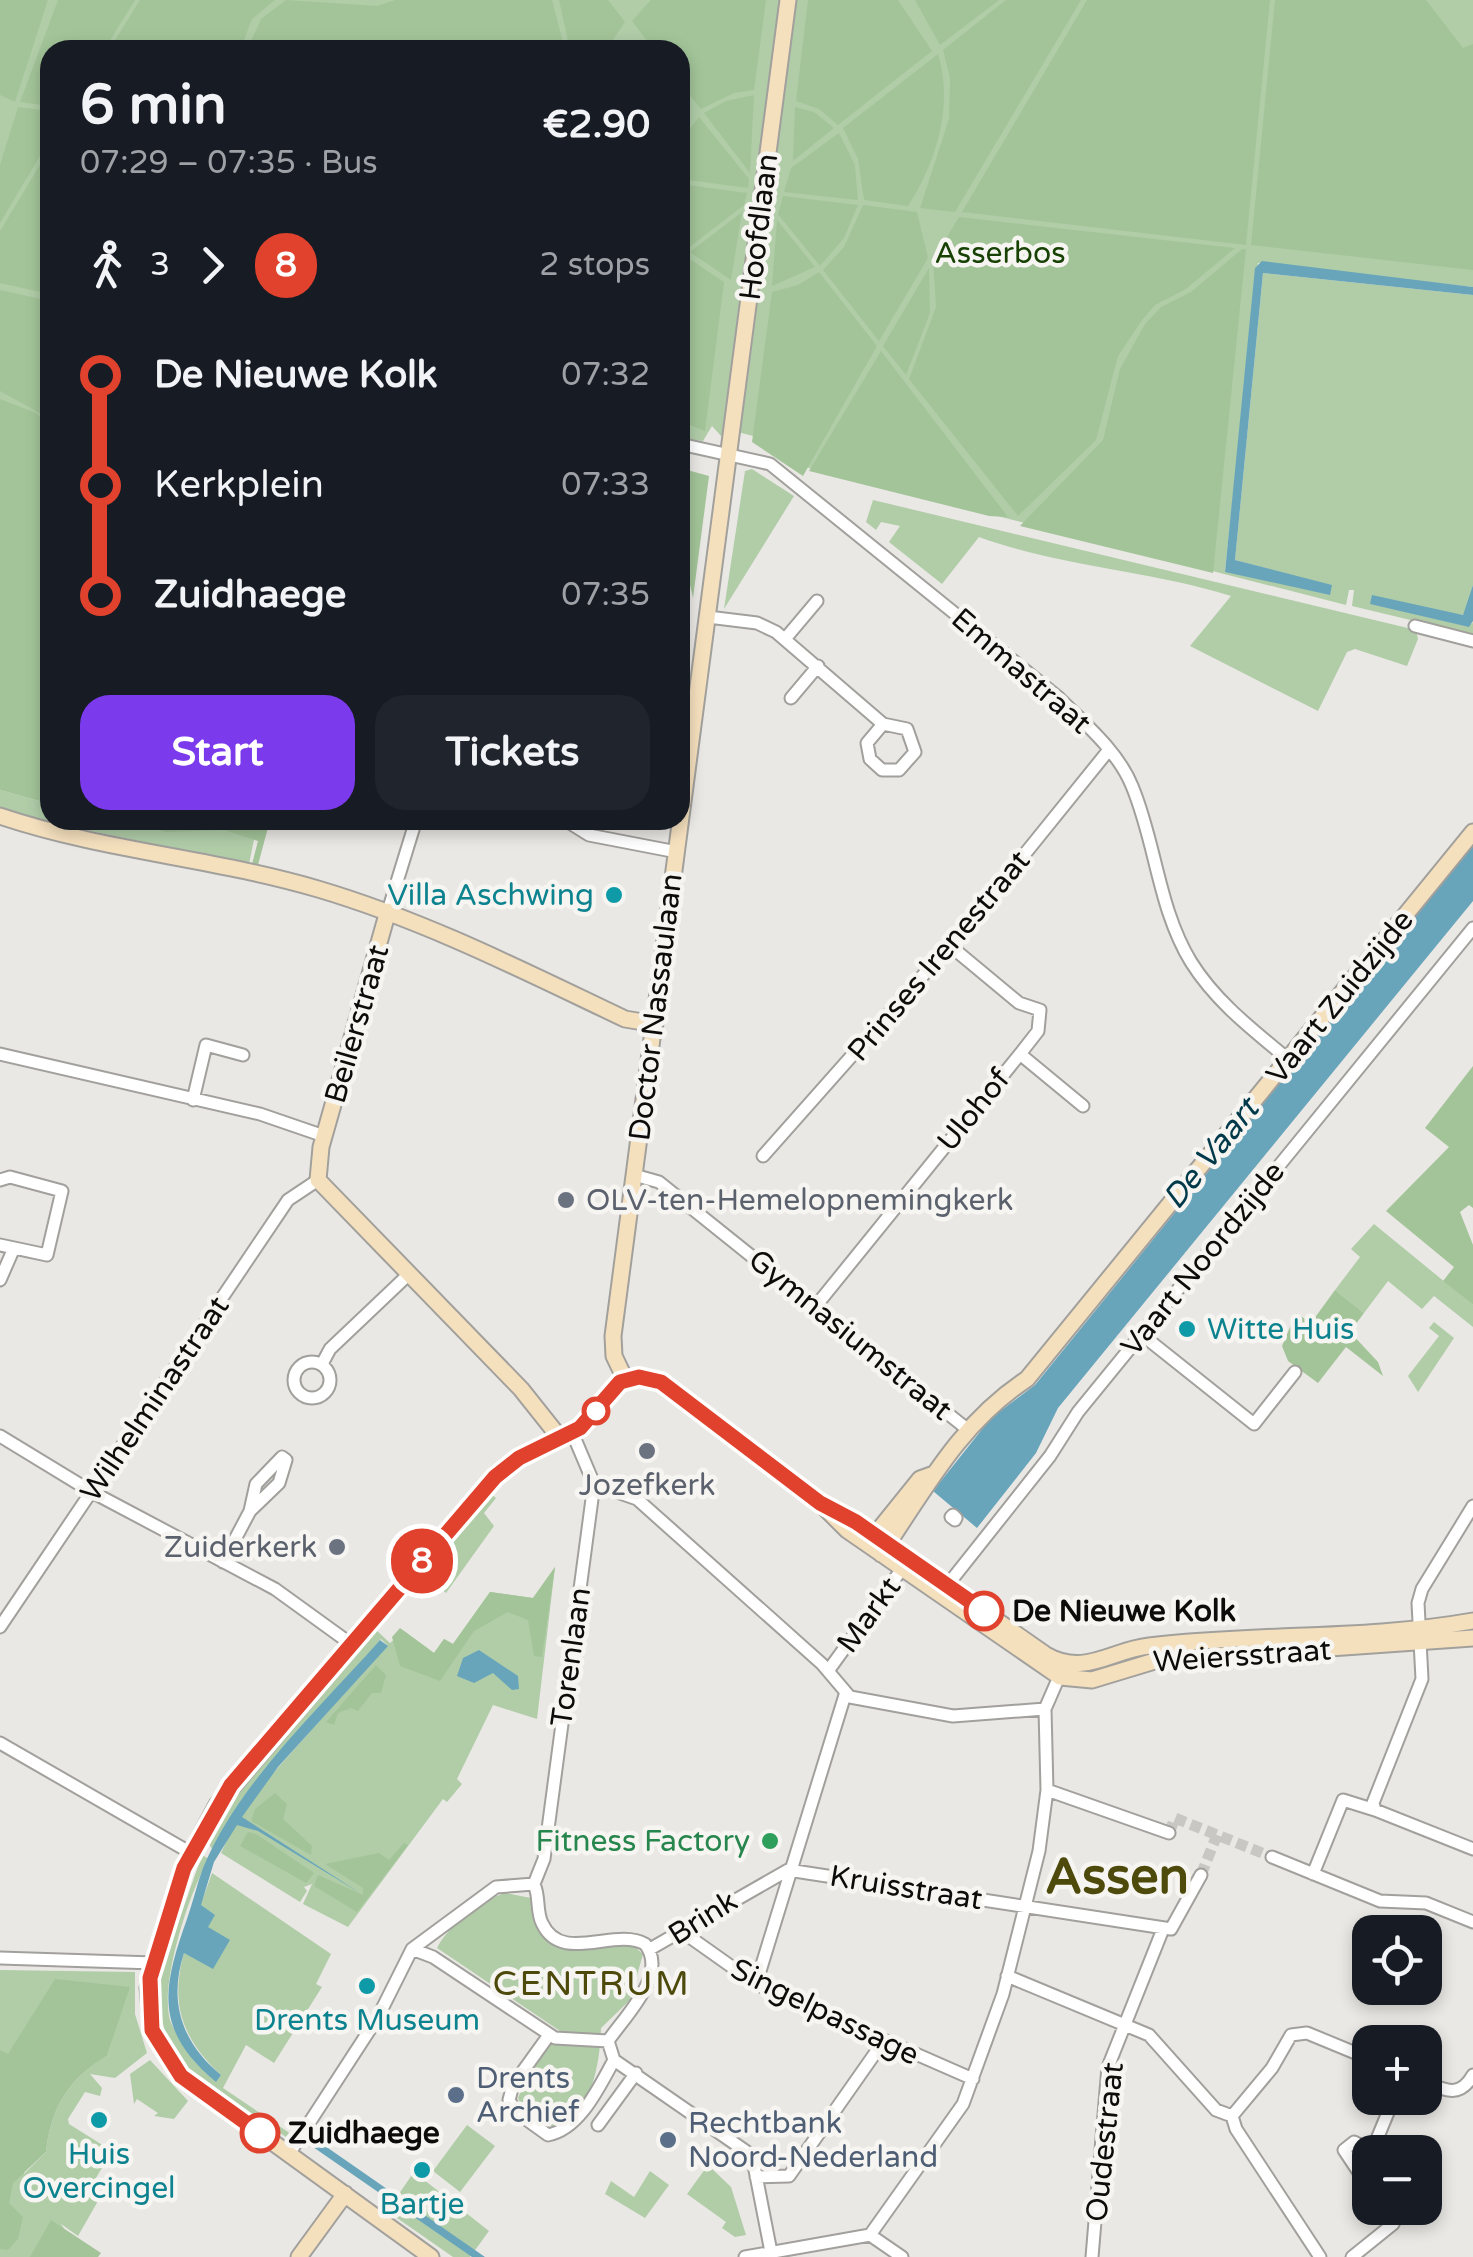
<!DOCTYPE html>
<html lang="en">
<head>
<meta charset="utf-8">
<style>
  :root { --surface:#171b24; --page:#20242c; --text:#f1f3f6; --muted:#9ea1a6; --accent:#7c3aed }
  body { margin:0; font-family:"Varela Round",sans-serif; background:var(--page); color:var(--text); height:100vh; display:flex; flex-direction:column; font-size:38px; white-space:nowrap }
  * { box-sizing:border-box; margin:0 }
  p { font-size:32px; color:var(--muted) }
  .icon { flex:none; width:55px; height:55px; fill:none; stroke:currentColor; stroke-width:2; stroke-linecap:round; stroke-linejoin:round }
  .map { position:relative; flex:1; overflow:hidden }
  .sheet { position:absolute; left:40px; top:40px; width:650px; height:790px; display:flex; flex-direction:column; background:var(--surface); border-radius:30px; box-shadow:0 5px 15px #0003 }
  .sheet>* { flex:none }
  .badge { padding:0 20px; border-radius:32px; font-size:35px; line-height:65px }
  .tools { position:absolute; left:1352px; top:1915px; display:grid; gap:20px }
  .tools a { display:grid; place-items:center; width:90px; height:90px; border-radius:20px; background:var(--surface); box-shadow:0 5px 15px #0003; font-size:50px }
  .map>.badge { position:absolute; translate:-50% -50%; box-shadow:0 0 0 5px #fff }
  .legs { display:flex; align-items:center; gap:15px; height:110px; padding:0 40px; font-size:32px }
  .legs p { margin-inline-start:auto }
  .summary { display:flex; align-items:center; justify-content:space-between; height:170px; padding:0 40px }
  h1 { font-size:55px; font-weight:700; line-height:75px }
  .primary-button { display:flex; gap:20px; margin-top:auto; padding:20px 40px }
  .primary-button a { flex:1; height:115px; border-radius:30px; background:var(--accent); color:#fff; font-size:40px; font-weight:700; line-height:115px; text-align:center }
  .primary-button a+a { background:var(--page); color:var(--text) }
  ul { padding:0 40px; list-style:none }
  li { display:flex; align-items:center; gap:35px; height:110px; font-size:38px }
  li i { display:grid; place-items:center; width:15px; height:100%; margin:0 12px; background:currentColor }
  li i::after { content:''; width:25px; height:25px; margin:-12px; border:8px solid; border-radius:50%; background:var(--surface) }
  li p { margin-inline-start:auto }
  li:first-child i { background:linear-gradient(#0000 50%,currentColor 0) }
  li:last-child i { background:linear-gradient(currentColor 50%,#0000 0) }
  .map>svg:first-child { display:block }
  .green { fill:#b0cda8; fill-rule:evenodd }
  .forest { fill:#a3c499 }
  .water { fill:#68a5bb }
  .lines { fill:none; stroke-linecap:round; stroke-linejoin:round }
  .street-tunnel { stroke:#c9c7c3; stroke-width:11; stroke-dasharray:11 5.5; stroke-linecap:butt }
  .street-casing { stroke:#a2a09c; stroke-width:15 }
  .secondary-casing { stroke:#a2a09c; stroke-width:19 }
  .street { stroke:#fff; stroke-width:11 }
  .secondary { stroke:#f5e0be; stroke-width:15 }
  .line-1-casing { stroke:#fff; stroke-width:22 }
  .line-1 { stroke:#e0422e; stroke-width:15 }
  .culture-dot { fill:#0f9aa8; stroke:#f7f5f1; stroke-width:4 }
  .worship-dot { fill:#6b7280; stroke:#f7f5f1; stroke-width:4 }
  .stop-1-dot { fill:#fff; stroke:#e0422e; stroke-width:5 }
  .leisure-dot { fill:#2e9e5b; stroke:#f7f5f1; stroke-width:4 }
  .service-dot { fill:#5c6f8a; stroke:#f7f5f1; stroke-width:4 }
  .labels { text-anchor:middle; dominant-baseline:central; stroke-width:9; stroke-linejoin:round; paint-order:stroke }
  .street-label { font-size:30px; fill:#0d0c0b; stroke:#f7f5f1 }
  .park-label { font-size:30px; fill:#174204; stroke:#f7f5f1 }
  .culture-label { font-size:30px; fill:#0d838f; stroke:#f7f5f1 }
  .worship-label { font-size:30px; fill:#5b616d; stroke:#f7f5f1; text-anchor:start }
  .stop-label { font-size:30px; font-weight:bold; fill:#0d0c0b; stroke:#f7f5f1; text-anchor:start }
  .leisure-label { font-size:30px; fill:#27864d; stroke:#f7f5f1; text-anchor:end }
  .service-label { font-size:30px; fill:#4e5e75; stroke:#f7f5f1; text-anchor:start }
  .water-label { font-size:32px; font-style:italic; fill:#003949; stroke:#f7f5f1 }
  .quarter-label { font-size:35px; letter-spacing:2.5px; fill:#4d4a0b; stroke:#f7f5f1 }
  .town-label { font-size:50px; font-weight:bold; fill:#4d4a0b; stroke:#f7f5f1 }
</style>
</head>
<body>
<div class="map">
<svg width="1473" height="2257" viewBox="0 0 1473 2257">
  <rect width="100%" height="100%" fill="#eae8e4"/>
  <path class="green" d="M 0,0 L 1473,0 L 1473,287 L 1258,263 L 1225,571 L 1332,586 L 1235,560 L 1263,273 L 1473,295 L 1473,585 L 1466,613 L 1459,616 L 1472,624 L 1473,621 L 1473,635 L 1352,606 L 1354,590 L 1349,590 L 1346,605 L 793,464 L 757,437 L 726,429 L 721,436 L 712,426 L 703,441 L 680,439 L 680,50 L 50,50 L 50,798 L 0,783 Z
    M 752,469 L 794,496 L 724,609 L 745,471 Z
    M 873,500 L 1416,630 L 1418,639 L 1407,666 L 1355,649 L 1347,652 L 1318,711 L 1190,646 L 1231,596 C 1148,570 1061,567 979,537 L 942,584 L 889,542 L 900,526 L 881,522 L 876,530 L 866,522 Z
    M 0,790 L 50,804 L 50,820 L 258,820 L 249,864 L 38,820 L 0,808 Z
    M 1374,1224 L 1473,1305 L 1473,1327 L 1434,1296 L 1422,1309 L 1388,1281 L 1364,1313 L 1335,1290 L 1360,1257 L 1351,1249 Z
    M 1434,1322 L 1454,1338 L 1418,1392 L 1408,1376 L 1439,1336 L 1429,1328 Z
    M 490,1493 L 496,1498 L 484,1513 L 494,1526 L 446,1593 L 438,1586 L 448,1582 L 440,1571 L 428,1576 L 423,1571 Z
    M 555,1567 L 537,1719 L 493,1705 L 457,1779 L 462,1784 L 447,1802 L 443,1799 L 348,1927 L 303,1904 L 312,1884 L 304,1887 L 307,1891 L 300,1902 L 221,1853 L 243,1807 L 387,1645 L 381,1639 L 267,1770 L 212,1849 L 205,1838 L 226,1804 L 374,1628 L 390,1643 L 404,1631 L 434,1653 L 444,1639 L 453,1644 L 490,1592 L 533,1598 Z
    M 202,1855 L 209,1859 C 190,1889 156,1993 172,2025 C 181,2045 202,2064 216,2081 L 221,2075 C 148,2008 185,1952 212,1873 L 331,1954 L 316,1984 L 322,1987 L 274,2063 L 246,2045 L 223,2088 L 291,2134 L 286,2137 L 199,2079 L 178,2058 L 165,2032 L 158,2002 L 161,1972 Z
    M 505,1893 L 531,1898 C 551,1970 571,1945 630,1943 L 643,1954 L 630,2000 L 601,2028 C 600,2062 593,2113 555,2128 L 522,2108 L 518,2098 L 526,2079 L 560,2031 L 437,1948 C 448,1926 482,1900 505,1893 Z
    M 0,1970 L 135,1972 L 135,2014 L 147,2053 L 115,2078 L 90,2074 L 102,2088 L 100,2096 L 85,2092 L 68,2119 L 69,2124 L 112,2151 L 87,2193 L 98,2201 L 78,2236 L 61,2224 L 83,2257 L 0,2257 ZM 129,1987 L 107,2056 C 68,2079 51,2108 46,2152 L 24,2174 L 37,2124 Z
    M 150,2060 L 188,2101 L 174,2119 L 154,2116 L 158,2113 L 137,2099 L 134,2104 L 130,2074 Z
    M 467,2125 L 495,2146 L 460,2192 L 433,2171 Z
    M 708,2165 L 731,2187 L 746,2235 L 735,2237 L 722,2228 L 726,2222 L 687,2194 Z
    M 650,2171 L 669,2185 L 645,2218 L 605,2194 L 611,2181 L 634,2197 Z
    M 414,2172 L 489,2231 L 470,2257 L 453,2257 L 387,2211 Z"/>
  <path class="forest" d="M 0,0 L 48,0 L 15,102 L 0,95 Z
    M 58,0 L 135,0 L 104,50 L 50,50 L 50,106 L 20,102 Z
    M 140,0 L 275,0 L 252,19 L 240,50 L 109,50 Z
    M 286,0 L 377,6 L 395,0 L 552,0 L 565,50 L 247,50 L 261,19 Z
    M 559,0 L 608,0 L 625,22 L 606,50 L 570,50 Z
    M 651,0 L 766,0 L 754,90 L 734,93 L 701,109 L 680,83 L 680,50 L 654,50 L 632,21 Z
    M 808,0 L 898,0 L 932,51 L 838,125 L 819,109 L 796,101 Z
    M 915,0 L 999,0 L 940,45 Z
    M 1006,0 L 1081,0 L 955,212 L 920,208 L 949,119 L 950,78 L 943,50 Z
    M 1087,0 L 1270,0 L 1246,245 L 962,212 Z
    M 1275,0 L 1426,0 L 1463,48 L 1473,44 L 1473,270 L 1251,245 Z
    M 938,54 C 954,105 936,163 908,206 L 864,200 L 858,159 L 843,128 Z
    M 754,95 L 750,173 L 704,113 L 726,101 Z
    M 18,107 L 50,111 L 50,139 L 0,223 L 0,165 Z
    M 795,107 L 814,112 L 834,128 L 793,161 Z
    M 699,117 L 749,179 L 748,188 L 680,179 L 680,141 Z
    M 839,133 L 855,165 L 858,200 L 784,192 L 791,168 Z
    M 50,148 L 50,294 L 0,283 L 0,231 Z
    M 680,184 L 747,193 L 744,205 L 687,249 L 680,239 Z
    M 783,196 L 858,205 L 844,238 L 820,266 L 778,214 Z
    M 863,205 L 917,212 L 928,258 L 879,341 L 823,270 L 844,247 Z
    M 742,212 L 731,280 L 690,252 Z
    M 959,217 L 1235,248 L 1186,289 L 1155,305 L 1142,320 L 1118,356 L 1096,440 L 1018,516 L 909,379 L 936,307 L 933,260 Z
    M 777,220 L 815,267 L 772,286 Z
    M 1242,249 L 1246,249 L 1213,573 L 1020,526 L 1103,440 L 1120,369 L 1145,324 L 1161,307 L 1191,292 Z
    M 685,256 L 724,282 L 705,431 L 680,421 L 680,259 Z
    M 929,268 L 930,313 L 906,375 L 883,346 Z
    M 819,272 L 877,346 L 803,476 L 752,442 L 772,292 L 798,285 Z
    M 0,290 L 50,301 L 50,419 L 0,391 Z
    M 881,351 L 1008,517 L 989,516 L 809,471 Z
    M 0,399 L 36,413 L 50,425 L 50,804 L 0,790 Z
    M 680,468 L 709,476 L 693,598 L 680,541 Z
    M 127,820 L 270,820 L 258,865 L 252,864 L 258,841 L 224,830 L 166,832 Z
    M 1473,1066 L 1473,1208 L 1469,1205 L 1460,1212 L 1473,1245 L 1473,1305 L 1443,1281 L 1454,1267 L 1386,1211 L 1449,1147 L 1425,1128 Z
    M 1335,1290 L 1364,1313 L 1350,1332 L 1378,1362 L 1383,1376 L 1346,1347 L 1318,1383 L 1288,1361 L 1282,1346 L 1296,1313 L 1311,1323 Z
    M 555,1567 L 542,1657 L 534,1656 L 528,1620 L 508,1612 L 474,1631 L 440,1681 L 400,1666 L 392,1637 L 400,1628 L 434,1653 L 444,1639 L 453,1644 L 490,1592 L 533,1598 Z
    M 376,1665 L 386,1675 L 381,1693 L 372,1693 L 358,1711 L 351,1708 L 338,1713 L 334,1725 L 326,1722 Z
    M 275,1793 L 287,1804 L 283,1819 L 312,1846 L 311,1855 L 251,1821 L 255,1809 Z
    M 248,1832 L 256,1834 L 314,1873 L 306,1883 L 240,1846 Z
    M 404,1843 L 408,1845 L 357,1912 L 314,1886 L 318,1875 L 363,1895 L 363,1888 L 325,1864 L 379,1853 L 389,1860 Z
    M 55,1979 L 130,1987 L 107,2056 C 68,2079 51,2108 46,2152 L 13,2183 L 9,2203 L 23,2217 L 18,2239 L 8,2250 L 0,2249 L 0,2050 L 8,2054 Z
    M 51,2220 L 101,2253 L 98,2257 L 30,2257 Z"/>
  <path class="water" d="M 1262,261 L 1473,287 L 1473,295 L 1263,273 L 1235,560 L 1332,585 L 1330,595 L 1225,572 L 1255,268 Z
    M 1473,585 L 1473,621 L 1469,627 L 1370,604 L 1372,595 L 1463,615 Z
    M 1473,845 L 1473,901 L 1058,1408 L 1036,1453 L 977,1528 L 933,1491 L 991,1418 L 1035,1385 Z
    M 380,1640 L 388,1646 L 278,1767 L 242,1817 L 360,1893 L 258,1831 L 237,1825 L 214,1862 L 201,1905 L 215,1915 L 208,1927 L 230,1940 L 213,1969 L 184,1953 C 168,2002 182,2043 221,2075 L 216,2082 C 154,2030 162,1989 187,1919 C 193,1902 197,1884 203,1868 C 239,1782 319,1709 380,1640 Z
    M 479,1650 L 518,1676 L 519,1689 L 512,1690 L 493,1673 L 474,1683 L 457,1676 L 463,1658 Z
    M 313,2132 L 315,2139 L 485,2257 L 472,2257 L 313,2147 L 304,2146 Z"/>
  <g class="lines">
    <path class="street-tunnel" d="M 1169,1833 L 1175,1818 L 1272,1857
      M 1201,1875 L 1217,1835"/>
    <g class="street-casing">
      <path id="street" d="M 680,444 L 770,464 L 1058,697 C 1084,723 1118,751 1132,786 C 1156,843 1158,908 1191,962 C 1216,1002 1253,1030 1289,1060
        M 708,617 L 757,623 L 776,632 L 883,724 L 907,729 L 915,752 L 899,770 L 882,770 L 870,759 L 867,743 L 883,724
        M 1415,626 L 1473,641
        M 785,639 L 817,601
        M 791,698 L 818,666
        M 565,820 L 589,835 L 677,852
        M 388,911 L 416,820
        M 948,944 L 1019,1003 L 1040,1010 L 1038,1031 L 1020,1054 L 1083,1106
        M 0,1054 L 260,1114 L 324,1136
        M 193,1100 L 206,1045 L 243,1055
        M 763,1156 L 965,928 L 1108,751
        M 634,1175 L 659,1182 L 967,1429
        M 0,1180 L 10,1177 L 62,1191 L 47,1255 L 0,1245
        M 0,1280 L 14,1248
        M 815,1307 L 1020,1054
        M 1141,1334 L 1254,1424 L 1295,1372
        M294 1380a18 18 0 1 1 36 0a18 18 0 1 1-36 0Z
        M 322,1364 L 330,1349 L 409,1274
        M 0,1436 L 92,1492 L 275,1589 L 351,1644
        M 594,1484 L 637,1499 L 822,1664 L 850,1697 L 953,1716 L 1045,1709
        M 1473,1506 L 1422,1589 L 1418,1603 L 1422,1679 L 1373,1803 L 1375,1810 L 1473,1849
        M 953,1515 L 956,1518 L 955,1520 L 951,1517 Z
        M 223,1562 L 250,1511 L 279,1483 L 286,1460 L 282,1457 L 256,1484 L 250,1511
        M 942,1592 L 1050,1456 L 1078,1412 L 1473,928
        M 0,1627 L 288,1200 L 318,1180
        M 828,1671 L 907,1562
        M 0,1743 L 191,1853
        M 1047,1790 L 1169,1833
        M 1272,1857 L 1380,1901 L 1426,1903 L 1473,1922
        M 788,1870 L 1171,1929 L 1201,1875
        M 1313,1874 L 1343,1800 L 1375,1810
        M 534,1884 C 540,1897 536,1911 542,1923 C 561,1965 614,1927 645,1944 C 669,1974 625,2016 608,2041 L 614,2060 C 599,2087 580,2129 548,2135 L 516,2112 L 509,2100 L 513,2085 L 549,2035
        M 534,1884 L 544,1859 L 594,1484 L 572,1432
        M 684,1933 L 756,1984 L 973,2079
        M 412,1949 L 433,1957 L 555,2038 L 608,2041
        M 650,1949 L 788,1870
        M 0,1958 L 154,1963
        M 1007,1976 L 1149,2035 L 1216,2110 L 1232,2116
        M 756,1984 L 845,1695
        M 614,2060 L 747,2152 L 754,2165 L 771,2252
        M 1425,2082 C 1446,2091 1460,2098 1473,2075
        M 1232,2116 L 1272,2068 L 1291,2035 L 1307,2033 L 1370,2059
        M 1232,2116 L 1236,2129 L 1320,2257
        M 598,2125 L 636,2073
        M 1372,2151 L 1394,2098
        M 289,2154 L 378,2017 L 412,1949 L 496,1887 L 534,1884
        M 756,2177 L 789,2176 L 883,2042
        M 1370,2189 L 1344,2150 L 1354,2142 L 1374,2152
        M 1382,2208 L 1393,2224
        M 870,2235 L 963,2104 L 1003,1994 L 1039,1851 L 1047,1790 L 1045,1709 L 1062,1670
        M 870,2235 L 902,2257
        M 745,2257 L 870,2235
        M 1092,2257 L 1108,2067 L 1163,1929
        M 1352,2257 L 1393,2224 L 1401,2208"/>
    </g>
    <g class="secondary-casing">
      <path id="secondary" d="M 0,816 C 104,851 213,858 318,889 C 426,921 524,971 625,1019 L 655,1024
        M 388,911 L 321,1147 L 318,1180 L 521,1389 L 560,1438
        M 625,1379 L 614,1356 L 613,1336 L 788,0
        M 828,1507 L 856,1522 L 1046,1655 C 1085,1677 1111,1650 1149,1646 C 1256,1633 1367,1640 1473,1621
        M 870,1541 L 920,1479 L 931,1475
        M 881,1554 C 926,1488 959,1424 1027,1379 L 1473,832
        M 299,2257 L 345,2194
        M 431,2257 L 181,2076 L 152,2030 L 148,1988 L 186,1863 L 217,1805 L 495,1477 L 519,1458 L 580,1427 L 620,1382 L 639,1377 L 661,1382 L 820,1503 L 847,1530 L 1060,1677 L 1092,1680 L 1158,1660 L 1473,1638"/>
    </g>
    <use href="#street" class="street"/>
    <use href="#secondary" class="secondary"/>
  </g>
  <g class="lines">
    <g class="line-1-casing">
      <path id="line-1" d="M 260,2133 L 181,2076 L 152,2030 L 150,1978 L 184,1868 L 231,1785 L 495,1477 L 519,1458 L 580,1428 L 620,1382 L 639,1377 L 661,1382 L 820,1503 L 856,1522 L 984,1611"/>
    </g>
    <use href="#line-1" class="line-1"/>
  </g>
  <g class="culture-dot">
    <circle cx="614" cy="895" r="10"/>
    <circle cx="1187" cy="1329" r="10"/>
    <circle cx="367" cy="1986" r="10"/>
    <circle cx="99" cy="2120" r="10"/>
    <circle cx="422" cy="2170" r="10"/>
  </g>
  <g class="worship-dot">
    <circle cx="566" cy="1200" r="10"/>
    <circle cx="647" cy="1451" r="10"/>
    <circle cx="337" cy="1547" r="10"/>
  </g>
  <g class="stop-1-dot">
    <circle cx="596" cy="1411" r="12"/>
    <circle cx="984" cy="1611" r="18"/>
    <circle cx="260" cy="2133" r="18"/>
  </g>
  <circle class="leisure-dot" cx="770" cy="1841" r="10"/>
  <g class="service-dot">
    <circle cx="456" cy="2095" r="10"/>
    <circle cx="668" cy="2140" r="10"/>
  </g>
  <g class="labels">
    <g class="street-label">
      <text transform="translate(759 227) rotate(-83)">Hoofdlaan</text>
      <text transform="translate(1021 671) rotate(41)">Emmastraat</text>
      <text transform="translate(939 956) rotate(-50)">Prinses Irenestraat</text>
      <text transform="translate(1340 997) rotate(-51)">Vaart Zuidzijde</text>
      <text transform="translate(656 1007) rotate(-83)">Doctor Nassaulaan</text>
      <text transform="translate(357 1024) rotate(-74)">Beilerstraat</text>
      <text transform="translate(974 1110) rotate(-51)">Ulohof</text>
      <text transform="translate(1203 1259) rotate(-51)">Vaart Noordzijde</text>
      <text transform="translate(850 1335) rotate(39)">Gymnasiumstraat</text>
      <text transform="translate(155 1399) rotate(-56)">Wilhelminastraat</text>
      <text transform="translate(869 1615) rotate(-54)">Markt</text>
      <text transform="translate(1242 1656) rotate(-4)">Weiersstraat</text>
      <text transform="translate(571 1657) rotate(-82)">Torenlaan</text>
      <text transform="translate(906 1888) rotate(9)">Kruisstraat</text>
      <text transform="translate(703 1918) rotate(-32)">Brink</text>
      <text transform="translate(825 2012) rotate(26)">Singelpassage</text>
      <text transform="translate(1105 2142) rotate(-84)">Oudestraat</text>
    </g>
    <g class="park-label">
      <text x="1000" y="253">Asserbos</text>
    </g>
    <g class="culture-label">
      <text x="594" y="895" text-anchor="end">Villa Aschwing</text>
      <text x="1207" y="1329" text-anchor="start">Witte Huis</text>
      <text x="367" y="2020">Drents Museum</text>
      <text x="99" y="2154">Huis<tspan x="99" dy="34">Overcingel</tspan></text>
      <text x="422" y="2204">Bartje</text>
    </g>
    <g class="worship-label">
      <text x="586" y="1200">OLV-ten-Hemelopnemingkerk</text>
      <text x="647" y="1485" text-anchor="middle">Jozefkerk</text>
      <text x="317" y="1547" text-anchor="end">Zuiderkerk</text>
    </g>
    <g class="stop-label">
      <text x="1012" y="1611">De Nieuwe Kolk</text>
      <text x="288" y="2133">Zuidhaege</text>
    </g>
    <g class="leisure-label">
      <text x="750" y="1841">Fitness Factory</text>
    </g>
    <g class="service-label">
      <text x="476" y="2078">Drents<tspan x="476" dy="34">Archief</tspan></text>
      <text x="688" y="2123">Rechtbank<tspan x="688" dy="34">Noord-Nederland</tspan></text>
    </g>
    <g class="water-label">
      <text transform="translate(1211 1154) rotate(-51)">De Vaart</text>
    </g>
    <g class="quarter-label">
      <text x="592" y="1984">CENTRUM</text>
    </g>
    <g class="town-label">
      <text x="1117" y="1877">Assen</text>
    </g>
  </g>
</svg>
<div class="tools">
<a><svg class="icon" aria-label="locate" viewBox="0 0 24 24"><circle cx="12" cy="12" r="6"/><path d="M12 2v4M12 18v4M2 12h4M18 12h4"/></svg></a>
<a>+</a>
<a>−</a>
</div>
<b class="badge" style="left:422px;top:1561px;background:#e0422e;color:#fff">8</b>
<section class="sheet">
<div class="summary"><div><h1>6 min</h1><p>07:29 – 07:35 · Bus</p></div><b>€2.90</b></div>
<div class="legs"><svg class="icon" aria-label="walk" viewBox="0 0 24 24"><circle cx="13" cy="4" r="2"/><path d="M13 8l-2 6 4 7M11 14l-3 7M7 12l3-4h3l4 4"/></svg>3<svg class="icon" aria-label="forward" viewBox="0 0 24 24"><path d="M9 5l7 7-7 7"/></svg><b class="badge" style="background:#e0422e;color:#fff">8</b><p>2 stops</p></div>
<ul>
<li><i style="color:#e0422e"></i><b>De Nieuwe Kolk</b><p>07:32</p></li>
<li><i style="color:#e0422e"></i><span>Kerkplein</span><p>07:33</p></li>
<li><i style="color:#e0422e"></i><b>Zuidhaege</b><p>07:35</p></li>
</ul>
<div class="primary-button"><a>Start</a><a>Tickets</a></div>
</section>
</div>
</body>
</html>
